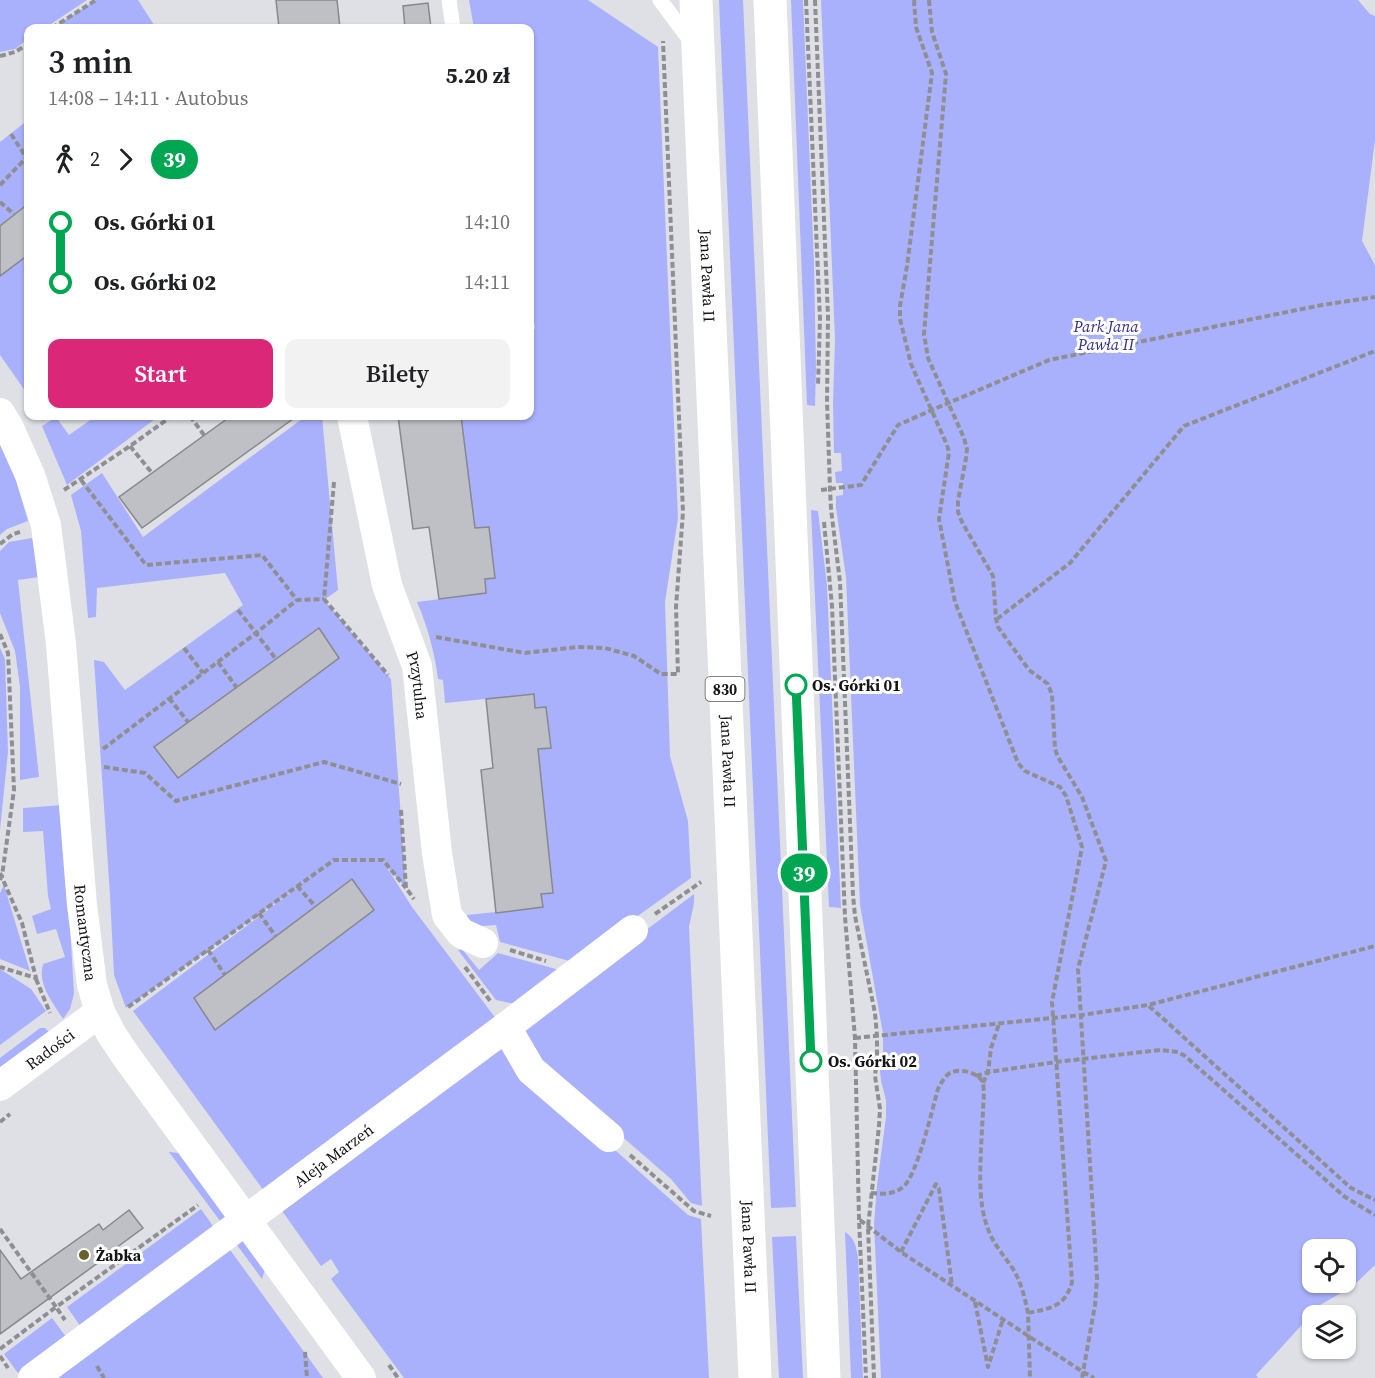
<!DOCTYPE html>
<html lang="pl">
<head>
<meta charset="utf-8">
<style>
  :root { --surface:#fff; --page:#f2f2f2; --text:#202124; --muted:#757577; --accent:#db2777 }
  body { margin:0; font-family:"Source Serif 4",serif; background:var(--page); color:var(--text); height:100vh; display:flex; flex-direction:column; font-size:22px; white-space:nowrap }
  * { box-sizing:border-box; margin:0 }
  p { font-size:20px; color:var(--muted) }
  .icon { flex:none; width:33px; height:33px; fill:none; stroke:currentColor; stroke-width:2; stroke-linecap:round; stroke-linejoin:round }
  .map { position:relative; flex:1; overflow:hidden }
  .drawer { position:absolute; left:24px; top:24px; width:510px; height:396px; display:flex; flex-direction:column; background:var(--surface); border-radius:12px; box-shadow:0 2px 4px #0004 }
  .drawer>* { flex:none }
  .badge { padding:0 12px; border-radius:20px; font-size:21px; line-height:39px }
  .buttons { position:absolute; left:1302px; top:1239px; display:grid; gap:12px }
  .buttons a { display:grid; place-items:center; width:54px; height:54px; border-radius:12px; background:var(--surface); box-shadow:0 2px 4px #0004; font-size:30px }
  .map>.badge { position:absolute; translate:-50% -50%; box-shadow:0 0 0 3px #fff }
  .legs { display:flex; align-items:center; gap:9px; height:66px; padding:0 24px; font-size:20px }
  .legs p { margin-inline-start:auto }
  .headline { display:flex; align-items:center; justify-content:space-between; height:102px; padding:0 24px }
  h1 { font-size:33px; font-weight:600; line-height:45px }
  .action { display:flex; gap:12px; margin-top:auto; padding:12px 24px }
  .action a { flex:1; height:69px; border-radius:12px; background:var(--accent); color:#fff; font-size:24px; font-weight:600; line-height:69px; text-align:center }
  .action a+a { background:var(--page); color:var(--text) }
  ul { padding:0 24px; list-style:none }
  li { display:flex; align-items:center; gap:21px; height:60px; font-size:22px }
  li i { display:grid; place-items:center; width:9px; height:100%; margin:0 8px; background:currentColor }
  li i::after { content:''; width:15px; height:15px; margin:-8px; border:4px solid; border-radius:50%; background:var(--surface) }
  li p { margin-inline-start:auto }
  li:first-child i { background:linear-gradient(#0000 50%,currentColor 0) }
  li:last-child i { background:linear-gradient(currentColor 50%,#0000 0) }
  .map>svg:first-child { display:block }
  .green { fill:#a9b1fc; fill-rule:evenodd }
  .building { fill:#bfc0c5; stroke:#87888d; stroke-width:1.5 }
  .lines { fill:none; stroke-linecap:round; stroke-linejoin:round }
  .path { stroke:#8f8f93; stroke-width:4; stroke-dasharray:6 3; stroke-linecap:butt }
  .lane { stroke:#fff; stroke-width:15 }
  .street { stroke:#fff; stroke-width:30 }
  .primary { stroke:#fff; stroke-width:33 }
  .line-1-casing { stroke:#fff; stroke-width:14 }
  .line-1 { stroke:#00a651; stroke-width:9 }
  .stop-1-dot { fill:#fff; stroke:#00a651; stroke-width:3 }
  .poi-dot { fill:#685f2c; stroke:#fff; stroke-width:2 }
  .labels { text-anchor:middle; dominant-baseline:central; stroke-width:6; stroke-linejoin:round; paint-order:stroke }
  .shield { fill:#fff; stroke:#5b5b5d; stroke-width:1.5 }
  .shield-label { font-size:15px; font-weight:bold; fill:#151517 }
  .street-label { font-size:16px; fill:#151517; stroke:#fff }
  .park-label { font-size:16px; font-style:italic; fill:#352e8e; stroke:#fff }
  .stop-label { font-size:16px; font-weight:bold; fill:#151517; stroke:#fff; text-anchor:start }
  .poi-label { font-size:16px; font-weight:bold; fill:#151517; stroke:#fff; text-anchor:start }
</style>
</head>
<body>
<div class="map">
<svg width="1375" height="1378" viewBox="0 0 1375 1378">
  <rect width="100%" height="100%" fill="#dfe0e5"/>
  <path class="green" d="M 0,0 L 87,0 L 45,28 L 28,28 L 28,39 L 15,49 L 0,52 Z
    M 96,0 L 138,0 L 156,28 L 52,28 Z
    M 469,0 L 588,0 L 658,47 L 678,518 L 665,602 L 670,756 L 688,821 L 691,878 L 573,962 L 500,942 L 496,925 L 468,927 L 467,915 L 542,907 L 541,894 L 552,893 L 535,824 L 546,822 L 538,749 L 551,748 L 546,707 L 535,708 L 534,694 L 445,703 L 443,680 L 438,679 C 435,653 427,625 417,602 L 486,593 L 485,579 L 495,577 L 489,527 L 475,528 L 461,416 L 530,416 L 530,330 L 535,329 L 530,292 L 530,28 L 474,28 Z
    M 719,0 L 743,0 L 796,1207 L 771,1208 Z
    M 791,0 L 803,0 L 814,263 L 816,369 L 815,406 L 807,405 Z
    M 821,0 L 1358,0 L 1370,14 L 1375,16 L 1375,140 L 1362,241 L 1375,265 L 1375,1265 L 1353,1286 L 1320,1305 L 1256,1375 L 1258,1378 L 881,1378 L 874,1223 L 877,1185 L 886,1117 L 886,1100 L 881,1081 L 880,1071 L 883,1054 L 883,1034 L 860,905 L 846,577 L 836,508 L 836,496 L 843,495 L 843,483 L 836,483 L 835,472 L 842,471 L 841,453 L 834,453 L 833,403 L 835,339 ZM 1312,1250 L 1346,1250 L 1346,1282 L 1312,1282 Z
    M 28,120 L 28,376 L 27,377 L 28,379 L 28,395 L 0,355 L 0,142 Z
    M 96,416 L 159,416 L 67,485 L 42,426 L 56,417 L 69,435 Z
    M 306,416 L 322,416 L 338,590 L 324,600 L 391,679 L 406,888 L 386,866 L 412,907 L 497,1020 L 264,1191 L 133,1011 L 305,882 L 126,1008 L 114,975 L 110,895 L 94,660 L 104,662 L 125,690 L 243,605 L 225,573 L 97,588 L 96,617 L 88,618 L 81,531 L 71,495 L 102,473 L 143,537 Z
    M 0,442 L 13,470 L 28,521 L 7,529 L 0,535 Z
    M 811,510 L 818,511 L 827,585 L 841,908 L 829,907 Z
    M 32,538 L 39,577 L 18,580 L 39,777 L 20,780 L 20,687 L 15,651 L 0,613 L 0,551 L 9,542 Z
    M 0,648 L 5,659 L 8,752 L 0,830 Z
    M 63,805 L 74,994 L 70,1009 L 63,1019 C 53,1002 37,985 43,964 L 65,957 L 56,929 L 37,934 L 32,916 L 51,909 L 48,896 L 43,831 L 23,832 L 23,808 Z
    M 4,885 L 30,971 L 0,959 L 0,893 Z
    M 694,894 C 695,905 691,916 689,927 L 702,1206 L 691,1203 L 671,1179 L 536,1062 L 515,1029 Z
    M 462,949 L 479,970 L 498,953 L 563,971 L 520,1005 L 496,1000 L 458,950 Z
    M 0,969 L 31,989 L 46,1011 L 0,1045 Z
    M 40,1028 L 45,1028 L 49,1032 L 0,1067 L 0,1058 Z
    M 496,1048 L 509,1051 L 606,1142 L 688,1215 L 701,1219 L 709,1378 L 404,1378 L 331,1279 L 339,1272 L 331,1259 L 321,1266 L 280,1208 Z
    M 169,1152 L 179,1153 L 230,1219 L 223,1225 Z
    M 201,1209 L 215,1229 L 81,1327 L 67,1307 Z
    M 845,1232 C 855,1238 856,1247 858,1257 L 863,1378 L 851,1378 Z
    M 240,1236 L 266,1267 L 262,1279 L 234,1241 Z
    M 796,1236 L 803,1378 L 779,1378 L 772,1237 Z
    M 228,1247 L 323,1378 L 49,1378 Z
    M 52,1318 L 67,1338 L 18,1373 L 4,1354 Z"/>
  <path class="building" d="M 276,0 L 337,0 L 340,28 L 279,28 Z
    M 428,3 L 431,28 L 405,28 L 403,6 Z
    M 28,204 L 28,255 L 0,276 L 0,226 Z
    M 231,416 L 297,416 L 142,528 L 119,497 Z
    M 398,416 L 461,416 L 475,528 L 489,527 L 495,578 L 485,579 L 486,593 L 439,599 L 429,527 L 413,529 Z
    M 319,628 L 339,658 L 178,778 L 154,747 Z
    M 534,694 L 535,708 L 546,707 L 551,748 L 538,749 L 553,893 L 541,894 L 543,907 L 496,913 L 481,770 L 493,768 L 486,699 Z
    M 352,879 L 374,910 L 215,1030 L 194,998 Z
    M 129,1210 L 143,1228 L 116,1248 L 117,1249 L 0,1334 L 0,1250 L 21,1279 L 99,1224 L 103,1230 Z"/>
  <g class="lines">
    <path class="path" d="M 806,0 L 820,319 L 818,386
      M 815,0 L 828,317 L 827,401 L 830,489 L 831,509 L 840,582 L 853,895 L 855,916 L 875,1013 L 877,1036 L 877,1056 L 875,1076 L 880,1109 L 879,1126 L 868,1227 L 874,1378
      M 914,0 L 916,27 L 932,73 L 907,266 L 900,306 L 900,319 L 911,364 L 947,445 L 949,452 L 939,519 L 955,602 L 1018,763 L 1025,771 L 1060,787 L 1066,796 L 1082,847 L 1052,1002 L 1072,1282 C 1065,1307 1051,1308 1028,1313
      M 929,0 L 932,32 L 946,74 L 924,334 L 928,358 L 964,438 L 967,449 L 966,458 L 958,501 L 958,512 L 962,522 L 993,576 L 996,619 L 998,627 L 1029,670 L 1048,684 L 1052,695 L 1055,749 L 1058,757 L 1082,797 L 1106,861 L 1078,969 L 1097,1278 L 1095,1305 L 1082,1378
      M 52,28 L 96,0
      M 0,56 L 15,52 L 28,44
      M 11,134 L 26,157
      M 0,185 L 28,156
      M 0,202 L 15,215
      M 190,416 L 204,435
      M 130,446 L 152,473
      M 81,480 L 146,565 L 262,555 L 297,600 L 324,599
      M 334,482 L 324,599 L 388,675
      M 64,490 L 130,446 L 172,416
      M 821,490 L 861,485 L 898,425 L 932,410 L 1049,360 L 1322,305 L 1375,297
      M 824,522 L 832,606 L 845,917 L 855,1038 L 859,1219 L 866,1378
      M 0,544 L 13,534 L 20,532
      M 238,610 L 276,659
      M 997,619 L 1070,563 L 1184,426 L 1375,351
      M 0,634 L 8,653 L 14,790 L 2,876 L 0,880
      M 436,637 L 525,653 L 578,647 L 605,648 L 634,656 L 661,674 L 678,674 L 676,607 L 683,512 L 663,41
      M 184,648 L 203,673
      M 218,662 L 237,688
      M 169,698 L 188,722
      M 103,749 L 256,633 L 297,600
      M 104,767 L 145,773 L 176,801 L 324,762 L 401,784
      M 401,810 L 406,888 L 414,899
      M 0,873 L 22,923 L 36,978 L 0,967
      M 297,886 L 316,907
      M 259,913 L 276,937
      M 655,914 L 701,882
      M 208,950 L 225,975
      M 510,950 L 546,961
      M 465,967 L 491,1002
      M 36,979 L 50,1013
      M 1149,1006 L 1351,1188 L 1375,1200
      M 128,1007 L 334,860 L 383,860 L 406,888
      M 855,1038 L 1082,1015 L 1148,1005 L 1375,946
      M 976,1076 L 989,1072 L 1056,1062 L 1160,1050 L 1178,1052 L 1185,1056 L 1345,1197 L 1375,1215
      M 983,1083 L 988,1072 L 991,1048 L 999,1024
      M 0,1122 L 10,1114
      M 630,1155 L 694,1211 L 711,1216
      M 871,1193 C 883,1194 893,1195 903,1187 C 917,1176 932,1110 938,1089 C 941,1083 944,1077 950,1073 C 960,1068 977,1072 983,1082 C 983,1083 984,1091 984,1092 C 983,1111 982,1129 981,1148 C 980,1177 978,1207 990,1234 C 996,1247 1005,1257 1013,1269 C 1021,1282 1025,1298 1028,1313 L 1030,1378
      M 860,1220 L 901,1252 L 1083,1372 L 1094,1378
      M 0,1229 L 56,1307 L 198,1205
      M 901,1252 L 936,1184 L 939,1189 L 952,1285
      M 975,1302 L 988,1367 L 1003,1319
      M 0,1349 L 56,1307 L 65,1320
      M 305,1352 L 307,1378
      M 0,1356 L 8,1368
      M 389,1365 L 398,1378
      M 97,1366 L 104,1378"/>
    <path class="lane" d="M 449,0 L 453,28
      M 660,0 L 692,43"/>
    <g class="street">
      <path id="s1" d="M 0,413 L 9,428 L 30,475 L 46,525 L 61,644 L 82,905 L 92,985 L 100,1012 L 112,1035 L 126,1056 L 361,1378"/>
      <path id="s2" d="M 352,416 L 387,585 L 417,666 L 437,853 L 447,915 L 461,933 L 483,943"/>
      <path d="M 506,1027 L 531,1070 L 609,1137"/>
      <path id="s3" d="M 0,1086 L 100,1012"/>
      <path id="s4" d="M 33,1378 L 506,1027 L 633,930"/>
    </g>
    <g class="primary">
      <path id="s5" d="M 696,0 L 755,1378"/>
      <path d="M 770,0 L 824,1378"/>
    </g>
  </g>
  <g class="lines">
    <g class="line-1-casing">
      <path id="line-1" d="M 796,685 L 811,1061"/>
    </g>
    <use href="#line-1" class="line-1"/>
  </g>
  <g class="stop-1-dot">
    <circle cx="796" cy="685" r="10"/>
    <circle cx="811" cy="1061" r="10"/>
  </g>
  <circle class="poi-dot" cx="84" cy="1255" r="6"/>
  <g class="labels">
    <rect class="shield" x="705.5" y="677" width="39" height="24" rx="4.5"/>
    <g class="shield-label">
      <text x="725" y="689">830</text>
    </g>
    <g class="street-label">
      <text stroke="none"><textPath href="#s5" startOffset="276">Jana Pawła II</textPath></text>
      <text stroke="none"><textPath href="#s2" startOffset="278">Przytulna</textPath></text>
      <text stroke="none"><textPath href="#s5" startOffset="762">Jana Pawła II</textPath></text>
      <text stroke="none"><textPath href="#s1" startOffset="531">Romantyczna</textPath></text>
      <text stroke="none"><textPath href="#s3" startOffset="62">Radości</textPath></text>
      <text stroke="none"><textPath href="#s4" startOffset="374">Aleja Marzeń</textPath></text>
      <text stroke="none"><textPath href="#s5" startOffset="1248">Jana Pawła II</textPath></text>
    </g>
    <g class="park-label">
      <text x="1106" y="326">Park Jana<tspan x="1106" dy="18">Pawła II</tspan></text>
    </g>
    <g class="stop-label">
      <text x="812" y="685">Os. Górki 01</text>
      <text x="828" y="1061">Os. Górki 02</text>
    </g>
    <g class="poi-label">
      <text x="96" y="1255">Żabka</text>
    </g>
  </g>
</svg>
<div class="buttons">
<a><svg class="icon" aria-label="locate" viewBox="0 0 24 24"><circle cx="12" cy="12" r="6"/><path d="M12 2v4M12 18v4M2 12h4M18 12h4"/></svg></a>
<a><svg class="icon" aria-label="layers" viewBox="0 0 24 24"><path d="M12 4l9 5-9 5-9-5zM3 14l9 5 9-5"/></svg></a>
</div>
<b class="badge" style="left:804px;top:873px;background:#00a651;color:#fff">39</b>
<section class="drawer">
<div class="headline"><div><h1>3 min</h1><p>14:08 – 14:11 · Autobus</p></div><b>5.20 zł</b></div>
<div class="legs"><svg class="icon" aria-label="walk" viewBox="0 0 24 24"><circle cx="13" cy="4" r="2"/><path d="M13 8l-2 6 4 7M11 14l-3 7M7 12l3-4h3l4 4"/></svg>2<svg class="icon" aria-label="forward" viewBox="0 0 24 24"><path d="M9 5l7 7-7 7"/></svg><b class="badge" style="background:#00a651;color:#fff">39</b></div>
<ul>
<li><i style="color:#00a651"></i><b>Os. Górki 01</b><p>14:10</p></li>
<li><i style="color:#00a651"></i><b>Os. Górki 02</b><p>14:11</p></li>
</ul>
<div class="action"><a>Start</a><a>Bilety</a></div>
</section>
</div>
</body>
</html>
